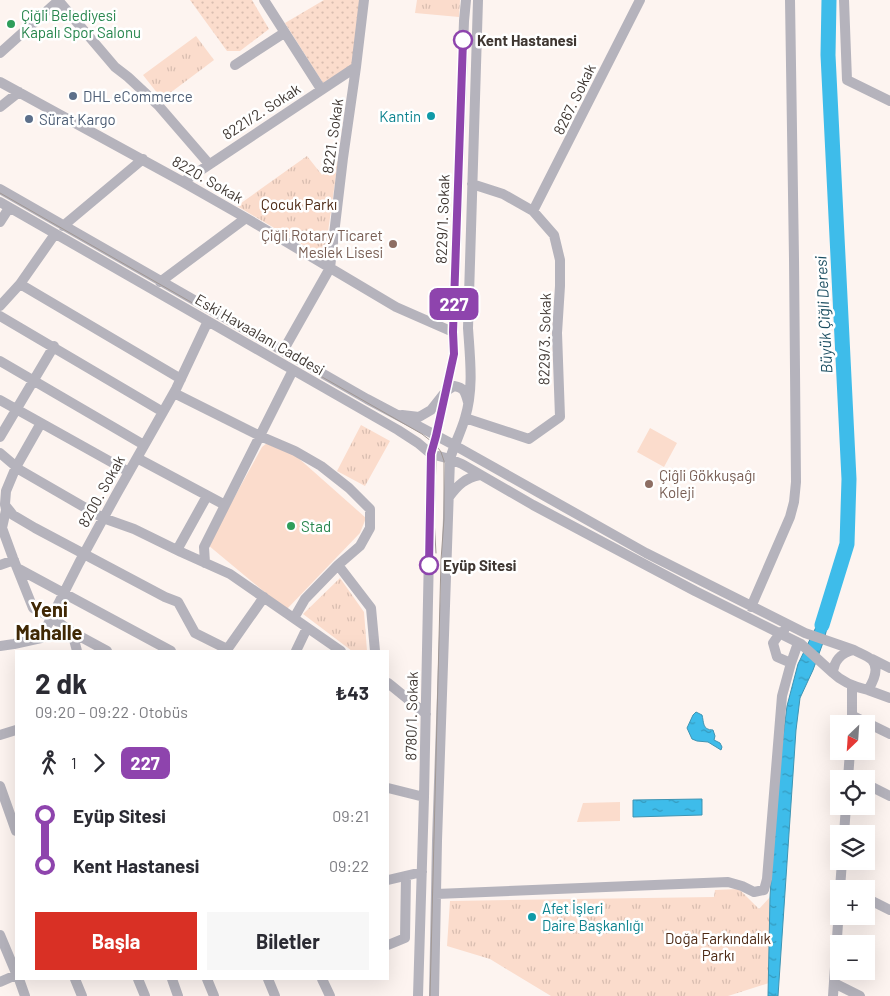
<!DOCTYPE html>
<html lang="tr">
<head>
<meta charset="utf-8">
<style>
  :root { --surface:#fff; --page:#f7f7f7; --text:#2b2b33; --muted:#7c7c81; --accent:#d93025 }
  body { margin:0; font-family:Barlow,sans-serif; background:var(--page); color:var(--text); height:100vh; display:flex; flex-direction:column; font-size:19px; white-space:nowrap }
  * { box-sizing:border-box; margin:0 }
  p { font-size:16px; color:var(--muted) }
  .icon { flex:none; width:28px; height:28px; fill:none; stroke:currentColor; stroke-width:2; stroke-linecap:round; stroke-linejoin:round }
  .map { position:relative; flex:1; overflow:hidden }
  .details { position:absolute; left:15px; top:650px; width:374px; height:330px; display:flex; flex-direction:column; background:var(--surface); border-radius:0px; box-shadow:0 5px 20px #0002 }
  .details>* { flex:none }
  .badge { padding:0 10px; border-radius:8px; font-size:18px; line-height:32px }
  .needle { width:32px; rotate:205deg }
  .buttons { position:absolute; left:830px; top:715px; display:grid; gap:10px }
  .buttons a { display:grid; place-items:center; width:45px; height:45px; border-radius:0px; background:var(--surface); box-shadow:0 5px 20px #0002; font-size:25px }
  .map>.badge { position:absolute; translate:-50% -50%; box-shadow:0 0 0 2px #fff }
  .legs { display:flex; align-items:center; gap:8px; height:55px; padding:0 20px; font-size:16px }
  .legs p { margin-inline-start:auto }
  .headline { display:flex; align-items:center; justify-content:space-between; height:85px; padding:0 20px }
  h1 { font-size:28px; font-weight:700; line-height:38px }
  .button { display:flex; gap:10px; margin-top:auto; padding:10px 20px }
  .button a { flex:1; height:58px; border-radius:0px; background:var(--accent); color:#fff; font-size:20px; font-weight:700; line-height:58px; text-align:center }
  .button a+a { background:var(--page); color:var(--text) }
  ul { padding:0 20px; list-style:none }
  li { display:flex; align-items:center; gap:18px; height:50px; font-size:19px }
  li i { display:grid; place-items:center; width:8px; height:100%; margin:0 6px; background:currentColor }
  li i::after { content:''; width:12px; height:12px; margin:-6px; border:4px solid; border-radius:50%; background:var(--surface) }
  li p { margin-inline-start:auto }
  li:first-child i { background:linear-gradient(#0000 50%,currentColor 0) }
  li:last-child i { background:linear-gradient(currentColor 50%,#0000 0) }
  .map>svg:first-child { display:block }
  .grass { fill:url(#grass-dots) }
  .park { fill:url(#park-tufts) }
  .pitch { fill:#fbdccc }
  .water { fill:url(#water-ripples); stroke:#3e94b3 }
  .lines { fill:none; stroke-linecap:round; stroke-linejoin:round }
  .river { stroke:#3ebcea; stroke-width:15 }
  .minor { stroke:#b5b3bc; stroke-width:10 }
  .tram { stroke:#a09793; stroke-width:1 }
  .line-1-casing { stroke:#fff; stroke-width:11 }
  .line-1 { stroke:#8e44ad; stroke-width:8 }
  .leisure-dot { fill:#2e9e5b; stroke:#fff; stroke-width:2 }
  .stop-1-dot { fill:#fff; stroke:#8e44ad; stroke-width:2.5 }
  .service-dot { fill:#5c6f8a; stroke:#fff; stroke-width:2 }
  .culture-dot { fill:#0f9aa8; stroke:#fff; stroke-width:2 }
  .education-dot { fill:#8d6e63; stroke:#fff; stroke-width:2 }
  .labels { text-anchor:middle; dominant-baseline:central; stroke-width:5; stroke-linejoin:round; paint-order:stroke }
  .leisure-label { font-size:15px; fill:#27864d; stroke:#fff; text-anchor:start }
  .stop-label { font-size:15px; font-weight:bold; fill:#3f3732; stroke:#fff; text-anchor:start }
  .service-label { font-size:15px; fill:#4e5e75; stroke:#fff; text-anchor:start }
  .street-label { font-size:15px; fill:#3f3732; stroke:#fff }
  .culture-label { font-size:15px; fill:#0d838f; stroke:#fff; text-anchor:end }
  .park-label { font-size:15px; fill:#4d2914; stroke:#fff }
  .education-label { font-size:15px; fill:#785e54; stroke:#fff; text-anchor:end }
  .water-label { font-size:16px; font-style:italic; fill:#1c4f62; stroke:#fff }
  .district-label { font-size:20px; font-weight:bold; fill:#402804; stroke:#fff }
</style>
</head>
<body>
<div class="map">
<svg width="890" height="996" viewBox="0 0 890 996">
  <defs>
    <pattern id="grass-dots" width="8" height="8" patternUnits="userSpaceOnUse" patternTransform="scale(1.25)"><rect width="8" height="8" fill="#fbdccc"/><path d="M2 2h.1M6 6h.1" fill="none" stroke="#d8bdb0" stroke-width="1.8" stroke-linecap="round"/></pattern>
    <pattern id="park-tufts" width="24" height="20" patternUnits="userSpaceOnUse" patternTransform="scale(1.25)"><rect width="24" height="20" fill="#fbdccc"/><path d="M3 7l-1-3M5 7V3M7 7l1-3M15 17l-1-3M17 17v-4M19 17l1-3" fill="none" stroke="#d8bdb0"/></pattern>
    <pattern id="water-ripples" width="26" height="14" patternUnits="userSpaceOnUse" patternTransform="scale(1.25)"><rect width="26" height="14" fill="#3ebcea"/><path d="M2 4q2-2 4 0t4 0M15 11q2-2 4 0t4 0" fill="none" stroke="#359abe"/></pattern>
  </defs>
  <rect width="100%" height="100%" fill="#fdf4f0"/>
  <path class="grass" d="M 190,0 L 252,0 L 269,29 L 240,51 L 227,51 Z
    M 324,0 L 360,0 L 353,65 L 323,83 L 285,23 Z"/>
  <path class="park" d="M 417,0 L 460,0 L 459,17 L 415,13 Z
    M 196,36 L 214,60 L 162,99 L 143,75 Z
    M 307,156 L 322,175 L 338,161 L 325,253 L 320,255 L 237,206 Z
    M 361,425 L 390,441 L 365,486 L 337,471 Z
    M 340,578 L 364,612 L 367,651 L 352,651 L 303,614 Z
    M 739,889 L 759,909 L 770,897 L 769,983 L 728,996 L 551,996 L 490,959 L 447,946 L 450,901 L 714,897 L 715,890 Z"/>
  <path class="pitch" d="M 650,428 L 677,443 L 664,467 L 637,452 Z
    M 267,443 L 296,456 L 366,518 L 360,533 L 286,610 L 208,545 L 262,447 Z
    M 620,802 L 620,821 L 577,822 L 583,803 Z"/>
  <path class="water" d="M 818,623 L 827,628 L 824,640 L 813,670 L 800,698 L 796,730 L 778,996 L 768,996 L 770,897 L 777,784 L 787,706 L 798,664 Z
    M 696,712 L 702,715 C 704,722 702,730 713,730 L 715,736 L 714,740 L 720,743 L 722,747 L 721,750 L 708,742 L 697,741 L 692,739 L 687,728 L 693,715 Z
    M 702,799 L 702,815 L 633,817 L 633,800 Z"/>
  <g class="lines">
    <path class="river" d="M 822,625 L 847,544 L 849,479 L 828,55 L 829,0"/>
    <path class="minor" d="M 58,0 L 115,67 L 128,77 L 158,105 L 209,164
      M 264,0 L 321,89
      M 844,0 L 847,80 L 890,101
      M 0,53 L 58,1
      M 235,65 L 284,33
      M 0,82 L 183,182 L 246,218 L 396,307 L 453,332
      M 0,107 L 19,92
      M 183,182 L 356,67
      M 0,189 L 367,399 L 454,445 L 646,553 L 805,633 L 854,650
      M 0,202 L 398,430 L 418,443 L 431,454 L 450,459 L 462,464 L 533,505 L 595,538 L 695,591 L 801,644 L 833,673
      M 533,211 L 640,0
      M 0,222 L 9,208
      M 63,226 L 143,159
      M 160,282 L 246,218
      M 20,284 L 181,379
      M 0,306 L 20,284 L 55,234
      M 0,316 L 163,412
      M 283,351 L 330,268 L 343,158 L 356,67 L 364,0
      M 0,361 L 144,445
      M 174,393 L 260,436 L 295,451 L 321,466 L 349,488 L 370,509 L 370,528 L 360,546 L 338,565 L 305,599 L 294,618
      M 0,400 L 129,472
      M 402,415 L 419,417 L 431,410 L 446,391 L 454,386 C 465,388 465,392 468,402
      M 465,418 L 529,439 L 560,417 L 557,333 L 560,286 L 560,260 L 554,235 L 533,211 L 503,194 L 472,184
      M 41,423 L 16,467 L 6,491 L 5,504 L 6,510 L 2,528 L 13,558 L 33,608 L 51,617 L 72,632 L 107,651
      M 0,437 L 54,346
      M 0,453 L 20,470 L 103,518 L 134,529 L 181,552 L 230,574 L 341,651
      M 137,458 L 225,505
      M 449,497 C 458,485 465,478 480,475
      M 5,505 L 13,515 L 35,528 L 165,597 L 178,602 L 195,633 L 227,649
      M 177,550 L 207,496
      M 205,563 L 204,547 L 293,370
      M 0,565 L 14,560
      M 338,565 L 371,608 L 375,651
      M 17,568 L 171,651
      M 751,607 L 790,517 L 794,502 L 796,482 L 794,259 L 790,0
      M 72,632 L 77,651
      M 0,646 L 14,644 L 41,638 L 79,563 L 116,495 L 176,389 L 208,321
      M 854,650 C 859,653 868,656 872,660 C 880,669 873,682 868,690 C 855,687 843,683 833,673 C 834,660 841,653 854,650 Z
      M 226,651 L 264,597
      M 296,651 L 307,628
      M 872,659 L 890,668
      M 791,663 L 798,643
      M 388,683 L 393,687 L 426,714
      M 868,690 L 890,698
      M 853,716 L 890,734
      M 852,724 L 852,686
      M 0,735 L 16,730
      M 848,779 L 850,751
      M 866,784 L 890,796
      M 0,786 L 16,831
      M 388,788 L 424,797
      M 844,834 L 846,806
      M 388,880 L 422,872
      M 840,889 L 842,861
      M 436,894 L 728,882 L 742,886 L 754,892 L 764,890 L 767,879 L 782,696 L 791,663 L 777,657 L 773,643 L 780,633 L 784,631
      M 866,898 L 890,910
      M 0,935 L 16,973
      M 388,945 L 405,938 L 406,876
      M 19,979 L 25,996
      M 75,979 L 82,996
      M 138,979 L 145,996
      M 172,979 L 178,996
      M 207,979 L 214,996
      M 268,979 L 275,996
      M 322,979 L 330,996
      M 0,982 L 16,975
      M 834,983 L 860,996
      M 418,996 L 424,797 L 431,454 L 436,436 L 454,354 L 453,332 L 464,21 L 466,0
      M 434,996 L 437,841 L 450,459 C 454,445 461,432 465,418 C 474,389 470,358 468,328 L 478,0
      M 833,996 L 839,909"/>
    <path class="tram" d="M 0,193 L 422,434 L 436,445 L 441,452 L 444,461 L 444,519 L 441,560 L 430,996
      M 431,447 L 436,461 L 434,519 L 436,553"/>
  </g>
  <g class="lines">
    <g class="line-1-casing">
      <path id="line-1" d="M 429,565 L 431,454 L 436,436 L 454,354 L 453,332 L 463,40"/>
    </g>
    <use href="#line-1" class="line-1"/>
  </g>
  <g class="leisure-dot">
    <circle cx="11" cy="24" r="5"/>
    <circle cx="291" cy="526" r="5"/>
  </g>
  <g class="stop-1-dot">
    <circle cx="463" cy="40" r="9"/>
    <circle cx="429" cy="565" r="9"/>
  </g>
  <g class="service-dot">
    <circle cx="73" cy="96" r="5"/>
    <circle cx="29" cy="119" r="5"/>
  </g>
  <g class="culture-dot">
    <circle cx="431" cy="116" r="5"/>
    <circle cx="532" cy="917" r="5"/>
  </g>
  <g class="education-dot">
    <circle cx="393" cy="244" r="5"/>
    <circle cx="649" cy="484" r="5"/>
  </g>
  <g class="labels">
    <g class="leisure-label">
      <text x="21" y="15">Çiğli Belediyesi<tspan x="21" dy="17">Kapalı Spor Salonu</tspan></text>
      <text x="301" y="526">Stad</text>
    </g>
    <g class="stop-label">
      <text x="477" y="40">Kent Hastanesi</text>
      <text x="443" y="565">Eyüp Sitesi</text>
    </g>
    <g class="service-label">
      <text x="83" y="96">DHL eCommerce</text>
      <text x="39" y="119">Sürat Kargo</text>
    </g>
    <g class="street-label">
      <text transform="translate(574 99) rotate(-64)">8267. Sokak</text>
      <text transform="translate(261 111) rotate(-33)">8221/2. Sokak</text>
      <text transform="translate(332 136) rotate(-82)">8221. Sokak</text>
      <text transform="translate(208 179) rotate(30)">8220. Sokak</text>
      <text transform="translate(442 219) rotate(-88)">8229/1. Sokak</text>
      <text transform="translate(260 334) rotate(30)">Eski Havaalanı Caddesi</text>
      <text transform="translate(544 339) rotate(-89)">8229/3. Sokak</text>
      <text transform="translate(101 491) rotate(-61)">8200. Sokak</text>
      <text transform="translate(411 716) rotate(-89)">8780/1. Sokak</text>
    </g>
    <g class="culture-label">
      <text x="421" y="116">Kantin</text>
      <text x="542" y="908" text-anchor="start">Afet İşleri<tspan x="542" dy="17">Daire Başkanlığı</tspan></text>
    </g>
    <g class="park-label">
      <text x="299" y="204">Çocuk Parkı</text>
      <text x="718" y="938">Doğa Farkındalık<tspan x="718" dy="17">Parkı</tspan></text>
    </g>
    <g class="education-label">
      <text x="383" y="235">Çiğli Rotary Ticaret<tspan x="383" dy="17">Meslek Lisesi</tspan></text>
      <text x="659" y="475" text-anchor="start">Çiĝli Gökkuşaĝı<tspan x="659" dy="17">Koleji</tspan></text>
    </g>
    <g class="water-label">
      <text transform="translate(823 315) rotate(-93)">Büyük Çiğli Deresi</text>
    </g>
    <g class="district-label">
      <text x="49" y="609">Yeni<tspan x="49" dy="23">Mahalle</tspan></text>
    </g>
  </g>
</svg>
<div class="buttons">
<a><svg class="needle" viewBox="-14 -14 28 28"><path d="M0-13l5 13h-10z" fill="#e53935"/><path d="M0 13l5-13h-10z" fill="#7c7c81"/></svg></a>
<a><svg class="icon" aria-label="locate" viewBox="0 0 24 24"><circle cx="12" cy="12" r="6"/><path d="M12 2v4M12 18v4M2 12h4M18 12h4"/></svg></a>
<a><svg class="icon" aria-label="layers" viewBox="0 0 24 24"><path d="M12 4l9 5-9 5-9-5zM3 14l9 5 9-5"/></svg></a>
<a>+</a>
<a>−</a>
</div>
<b class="badge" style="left:454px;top:304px;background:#8e44ad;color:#fff">227</b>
<section class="details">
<div class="headline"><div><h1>2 dk</h1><p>09:20 – 09:22 · Otobüs</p></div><b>₺43</b></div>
<div class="legs"><svg class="icon" aria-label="walk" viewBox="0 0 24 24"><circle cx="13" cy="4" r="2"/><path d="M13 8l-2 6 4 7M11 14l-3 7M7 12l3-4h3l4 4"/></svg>1<svg class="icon" aria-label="forward" viewBox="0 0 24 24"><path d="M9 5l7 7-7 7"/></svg><b class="badge" style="background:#8e44ad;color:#fff">227</b></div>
<ul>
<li><i style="color:#8e44ad"></i><b>Eyüp Sitesi</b><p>09:21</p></li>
<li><i style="color:#8e44ad"></i><b>Kent Hastanesi</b><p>09:22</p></li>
</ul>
<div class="button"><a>Başla</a><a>Biletler</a></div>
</section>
</div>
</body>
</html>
